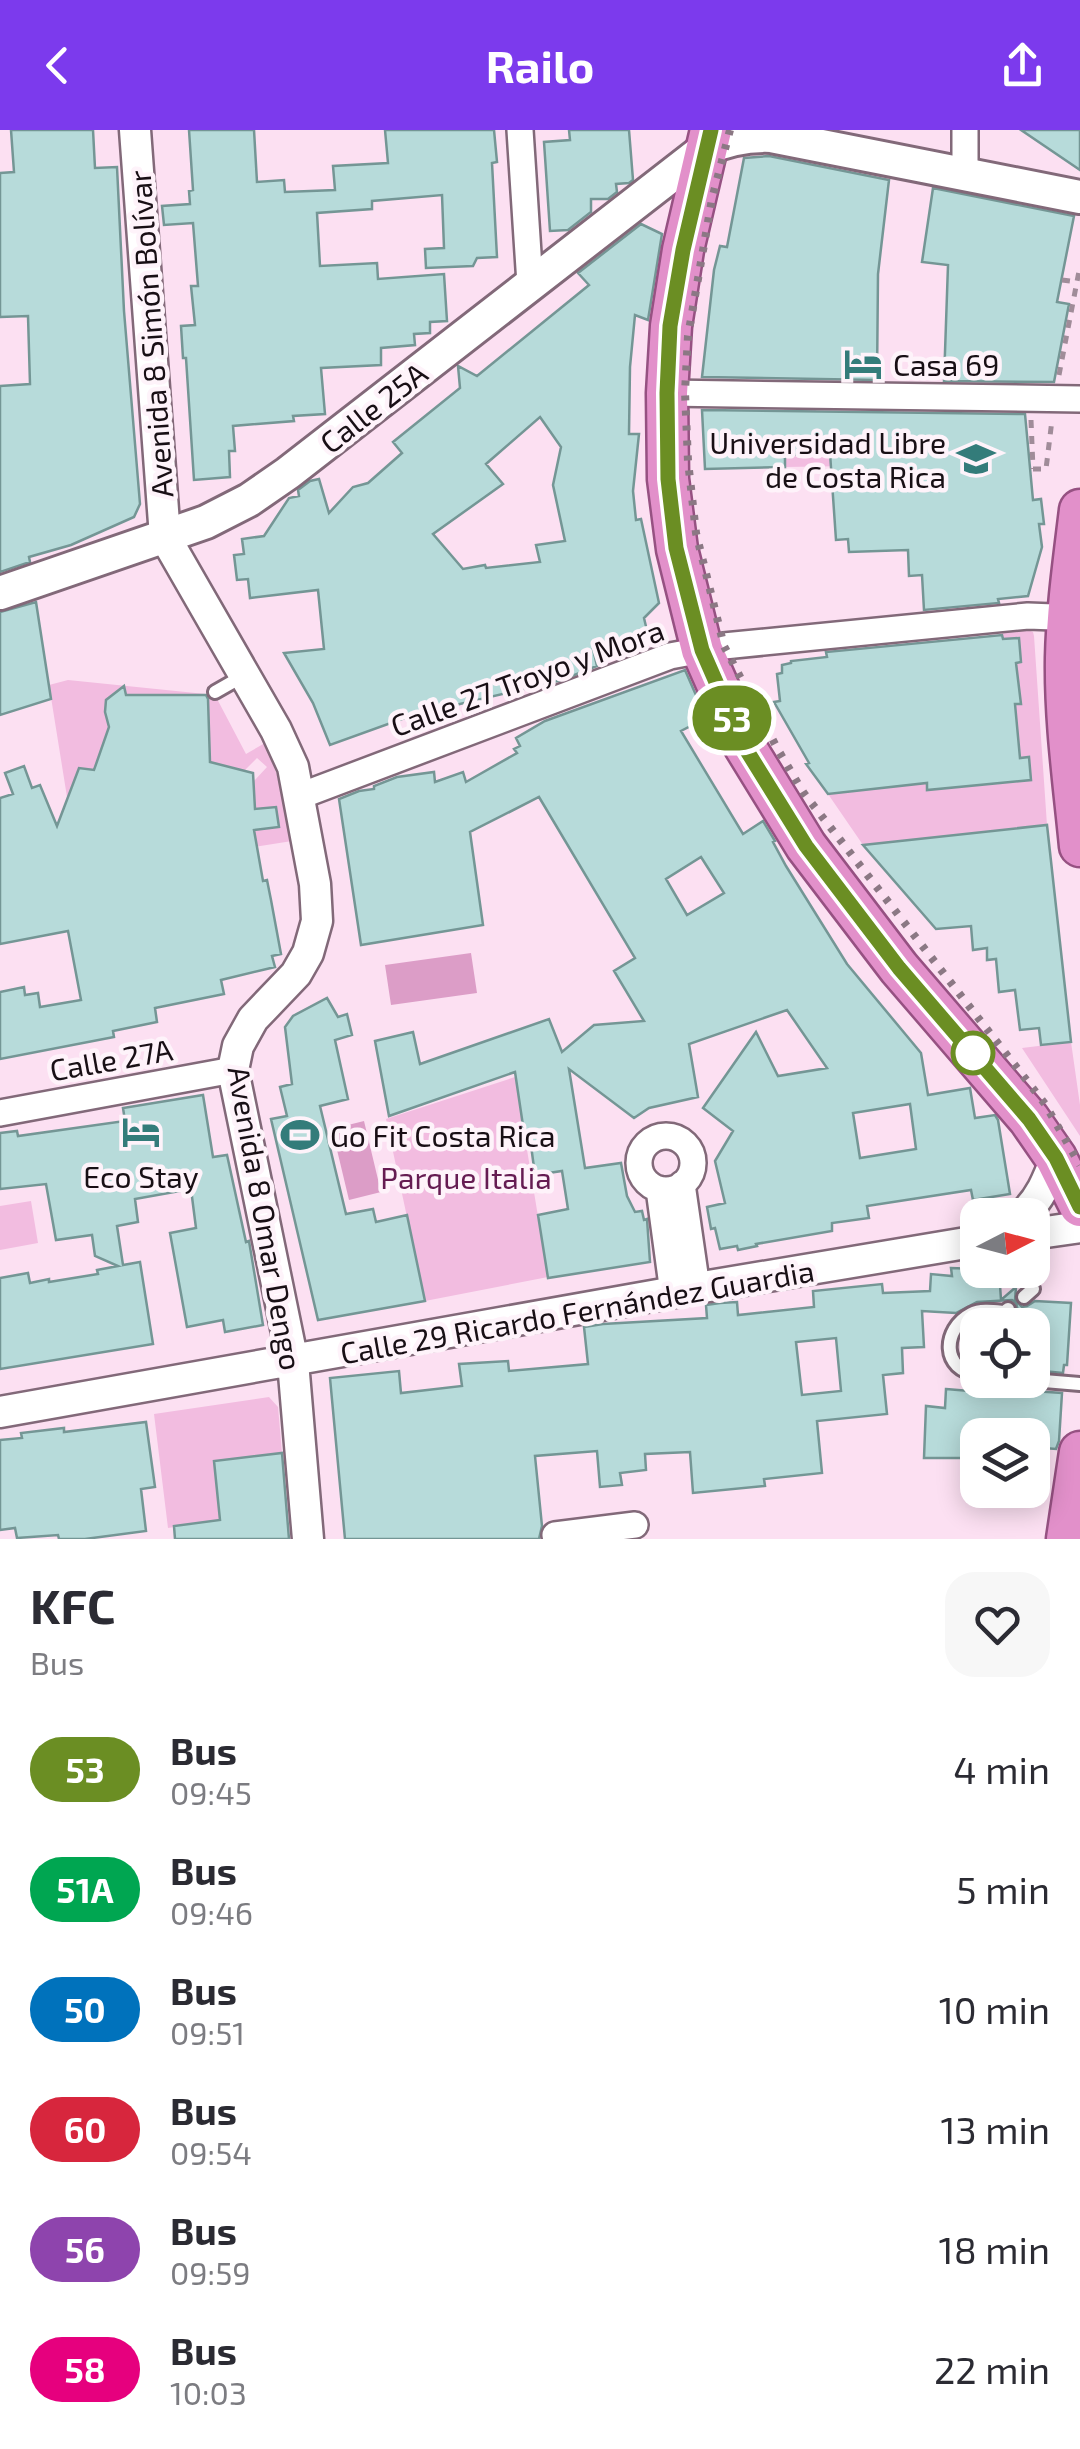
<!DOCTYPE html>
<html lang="en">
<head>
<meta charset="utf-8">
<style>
  :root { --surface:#fff; --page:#f7f7f7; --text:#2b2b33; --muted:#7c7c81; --accent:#7c3aed }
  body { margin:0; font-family:"Exo 2",sans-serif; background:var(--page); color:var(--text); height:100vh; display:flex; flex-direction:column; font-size:38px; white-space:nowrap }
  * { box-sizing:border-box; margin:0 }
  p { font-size:32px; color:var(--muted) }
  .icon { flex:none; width:55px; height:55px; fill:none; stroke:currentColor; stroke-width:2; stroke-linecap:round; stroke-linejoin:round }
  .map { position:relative; height:1409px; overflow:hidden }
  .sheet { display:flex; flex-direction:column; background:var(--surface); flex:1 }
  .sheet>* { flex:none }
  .badge { padding:0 20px; border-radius:32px; font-size:35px; line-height:65px }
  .needle { width:65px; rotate:84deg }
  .tools { position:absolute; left:960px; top:1068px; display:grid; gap:20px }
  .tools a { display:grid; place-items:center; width:90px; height:90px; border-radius:20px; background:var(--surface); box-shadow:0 5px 25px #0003; font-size:50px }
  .map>.badge { position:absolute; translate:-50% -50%; box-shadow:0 0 0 5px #fff }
  .round { display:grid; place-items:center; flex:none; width:105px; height:105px; border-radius:30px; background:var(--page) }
  .overview { display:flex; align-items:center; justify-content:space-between; height:170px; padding:0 30px }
  h1 { font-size:48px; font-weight:700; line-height:75px }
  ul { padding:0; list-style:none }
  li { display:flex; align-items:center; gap:30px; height:120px; padding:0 30px }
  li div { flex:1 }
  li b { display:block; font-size:38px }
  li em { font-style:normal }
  li .badge { min-width:110px; font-weight:700; text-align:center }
  header { display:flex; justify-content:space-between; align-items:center; height:130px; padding:0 30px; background:var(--accent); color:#fff; font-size:45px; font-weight:700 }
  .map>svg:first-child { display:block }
  .green { fill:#f2bce0 }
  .water { fill:#dc9dc7 }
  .building { fill:#b7dbda; stroke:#749695; stroke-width:2.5; fill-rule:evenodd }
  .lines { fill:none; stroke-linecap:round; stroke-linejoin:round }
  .service-casing { stroke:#826979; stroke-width:18 }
  .minor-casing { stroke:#826979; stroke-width:30 }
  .tertiary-casing { stroke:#826979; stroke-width:35 }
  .secondary-casing { stroke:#826979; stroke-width:38 }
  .trunk-casing { stroke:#965182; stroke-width:45 }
  .path { stroke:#a08c99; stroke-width:5; stroke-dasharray:8 8; stroke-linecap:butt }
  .service { stroke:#fff; stroke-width:12 }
  .minor { stroke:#fff; stroke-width:25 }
  .tertiary { stroke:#fff; stroke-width:30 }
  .secondary { stroke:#fff; stroke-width:32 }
  .trunk { stroke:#e290ca; stroke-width:40 }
  .rail { stroke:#8b7884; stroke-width:8; stroke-dasharray:5 10; stroke-linecap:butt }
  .line-casing { stroke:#fff; stroke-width:22 }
  .line { stroke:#6b8e23; stroke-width:15 }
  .stop-dot { fill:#fff; stroke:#6b8e23; stroke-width:5 }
  .labels { text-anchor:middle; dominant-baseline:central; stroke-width:9; stroke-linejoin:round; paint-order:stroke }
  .street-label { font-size:30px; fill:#180f15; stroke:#fef3fa }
  .poi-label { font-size:30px; fill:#180f15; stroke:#fef3fa; text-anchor:start }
  .park-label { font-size:30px; fill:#651c52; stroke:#fef3fa }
</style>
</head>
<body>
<header><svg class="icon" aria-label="back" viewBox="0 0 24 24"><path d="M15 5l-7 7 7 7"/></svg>Railo<svg class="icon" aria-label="share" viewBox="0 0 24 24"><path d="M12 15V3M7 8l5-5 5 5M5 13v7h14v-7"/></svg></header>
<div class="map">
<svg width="1080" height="1409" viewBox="0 0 1080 1409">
  <rect width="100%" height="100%" fill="#fce0f2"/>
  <path class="green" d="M 784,272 L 815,273 L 816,281 L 792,282 L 805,324 L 840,322 L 852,336 L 785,337 Z
    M 1025,499 L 1033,502 L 1034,506 L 1047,695 L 863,715 L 828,664 L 927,653 L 928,660 L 1031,650 L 1020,628 L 1015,574 L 1021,573 L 1016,533 L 1021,532 L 1019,508 L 1003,509 L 1002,501 Z
    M 68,550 L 215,565 L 246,624 L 265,613 L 277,645 L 292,711 L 228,721 L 226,704 L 278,697 L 276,678 L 255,679 L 253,652 L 267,637 L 257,628 L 244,641 L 210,632 L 208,565 L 126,565 L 124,557 L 105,582 L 109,597 L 95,635 L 99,640 L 79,639 L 72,698 L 49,555 Z
    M 1071,912 L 1080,975 L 1080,1006 L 1022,918 Z
    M 515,947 L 548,1147 L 425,1171 L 386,989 Z
    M 31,1071 L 38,1113 L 0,1120 L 0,1076 Z
    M 269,1267 L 278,1277 L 282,1323 L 215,1331 L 220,1390 L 168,1398 L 154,1284 Z"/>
  <path class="water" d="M 471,823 L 477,863 L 391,875 L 385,835 Z
    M 364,991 L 381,1062 L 349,1070 L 332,999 Z"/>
  <path class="building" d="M 11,0 L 93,0 L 95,38 L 117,37 L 124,181 L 140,374 L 134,387 L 71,415 L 29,427 L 30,432 L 0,442 L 0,256 L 30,254 L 28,186 L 0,187 L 0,43 L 14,42 Z
    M 189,0 L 254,0 L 257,52 L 284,50 L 285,62 L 335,60 L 333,36 L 388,33 L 385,0 L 494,0 L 497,32 L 492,33 L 497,127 L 477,128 L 473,136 L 426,138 L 425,119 L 444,118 L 442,65 L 372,71 L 372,79 L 317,83 L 320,136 L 377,133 L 378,149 L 444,144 L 447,191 L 430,192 L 430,203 L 414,204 L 415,215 L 381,218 L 381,235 L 321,238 L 325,284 L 293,286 L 294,291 L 233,296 L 235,321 L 229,321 L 230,347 L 194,350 L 186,228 L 183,228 L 181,196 L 195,195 L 191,156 L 198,156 L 193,93 L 164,95 L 162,76 L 190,74 L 189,61 L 193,60 Z
    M 569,0 L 629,0 L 633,50 L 629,53 L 616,54 L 617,62 L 608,69 L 591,69 L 591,82 L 568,100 L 550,101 L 544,12 L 570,10 Z
    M 1021,0 L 1080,0 L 1080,40 Z
    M 769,26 L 889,50 L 878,144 L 877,250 L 702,247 L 714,140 L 720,116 L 727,117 L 744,28 Z
    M 933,58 L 1074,86 L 1057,172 L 1069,174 L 1054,252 L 944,251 L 948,135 L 922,132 Z
    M 641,94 L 662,104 L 648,190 L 635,185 L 630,237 L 629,304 L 639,304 L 633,361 L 636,390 L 641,389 L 659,473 L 644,488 L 648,505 L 593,519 L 597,536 L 562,550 L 413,585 L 330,615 L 313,573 L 284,523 L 324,519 L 318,460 L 250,468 L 248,449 L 237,450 L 234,425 L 244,424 L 242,409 L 264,406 L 289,368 L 299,366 L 298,360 L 310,351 L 319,349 L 329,383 L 353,357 L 368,353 L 402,323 L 393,312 L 460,258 L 458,236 L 477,246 L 589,155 L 578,143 ZM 540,287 L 561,317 L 553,355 L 565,411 L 536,415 L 540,432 L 486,438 L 485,435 L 463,439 L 433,404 L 503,354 L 486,334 Z
    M 702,280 L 1025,284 L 1033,370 L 1041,369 L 1044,394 L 1039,394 L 1042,417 L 1028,466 L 998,469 L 999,473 L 924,480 L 922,445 L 909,446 L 908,420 L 849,422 L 848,409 L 836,410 L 830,323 L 785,325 L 785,337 L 705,339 Z
    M 36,472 L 51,569 L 0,585 L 0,482 Z
    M 1002,505 L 1003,509 L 1019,508 L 1021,532 L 1016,533 L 1021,574 L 1015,574 L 1020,628 L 1029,627 L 1031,650 L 927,660 L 927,653 L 828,664 L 806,634 L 809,633 L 774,572 L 780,571 L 777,544 L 782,543 L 782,535 L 791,533 L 791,531 L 827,527 L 826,522 Z
    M 685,540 L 706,588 L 681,601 L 743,704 L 763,691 L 775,711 L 773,712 L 786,736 L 847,834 L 921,923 L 928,965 L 970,958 L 975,988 L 995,985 L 998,990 L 1010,1064 L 973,1070 L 971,1060 L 867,1076 L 869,1088 L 832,1093 L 832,1101 L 756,1114 L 757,1116 L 738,1120 L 737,1116 L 720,1119 L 715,1098 L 711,1099 L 707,1077 L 725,1073 L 715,1031 L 733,1001 L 703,978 L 756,902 L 778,946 L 827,938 L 787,880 L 689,914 L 698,967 L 649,978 L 634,988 L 569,939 L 585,1038 L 621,1033 L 627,1066 L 635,1082 L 642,1081 L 644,1090 L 647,1089 L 650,1132 L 548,1148 L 538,1085 L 568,1079 L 562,1041 L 535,1045 L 530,1008 L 525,1009 L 515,942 L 389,986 L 375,911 L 413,902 L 420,934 L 549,889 L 562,922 L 594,895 L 644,891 L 614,841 L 635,828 L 539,667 L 470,702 L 483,795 L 361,815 L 339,669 L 359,661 L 374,659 L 374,656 L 397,647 L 434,642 L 435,652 L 463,642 L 466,652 L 517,623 L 514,619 L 520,616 L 516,608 L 545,591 ZM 701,727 L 724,763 L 687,785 L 666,749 ZM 910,974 L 916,1019 L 860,1028 L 853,983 Z
    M 124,556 L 126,565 L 206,565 L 208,569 L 210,632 L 253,643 L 255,679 L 276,677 L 279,697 L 254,700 L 263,751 L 267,750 L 271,770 L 281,824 L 272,826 L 275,837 L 221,850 L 224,864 L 155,878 L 157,892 L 113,901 L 114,907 L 0,929 L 0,862 L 24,857 L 25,865 L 38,863 L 40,877 L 81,870 L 68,801 L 0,814 L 0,668 L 13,664 L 5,643 L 24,636 L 32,658 L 40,655 L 57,696 L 79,638 L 94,640 L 109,597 L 105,582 L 106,570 Z
    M 1047,695 L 1071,912 L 1041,915 L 1039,898 L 1020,900 L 1015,860 L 999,862 L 996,829 L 987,830 L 987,818 L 973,820 L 971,796 L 936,799 L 863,715 Z
    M 327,868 L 338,887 L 347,884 L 352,905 L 335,910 L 348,969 L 320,976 L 346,1084 L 373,1079 L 376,1092 L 407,1085 L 425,1171 L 318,1190 L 271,989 L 287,986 L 280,957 L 292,954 L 285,897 L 293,886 Z
    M 203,965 L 213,1027 L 227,1025 L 246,1112 L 249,1111 L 263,1195 L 225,1202 L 223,1190 L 187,1197 L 170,1103 L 196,1098 L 191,1059 L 135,1069 L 138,1092 L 117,1096 L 123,1135 L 140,1132 L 153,1214 L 0,1239 L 0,1148 L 28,1143 L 30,1153 L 49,1149 L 49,1152 L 98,1144 L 97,1140 L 118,1136 L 95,1126 L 92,1105 L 56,1110 L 46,1054 L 0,1059 L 0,1003 L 17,1001 L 18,1006 L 125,991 L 123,978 Z
    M 951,1138 L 999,1140 L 1001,1170 L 1016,1157 L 1015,1170 L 1022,1177 L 1027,1176 L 1035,1171 L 1071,1173 L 1067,1235 L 1064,1235 L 1063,1243 L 1032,1240 L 1032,1195 L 973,1195 L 981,1191 L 1005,1192 L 1011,1190 L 1018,1181 L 1016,1173 L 1012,1170 L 977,1172 L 956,1183 L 922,1181 L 924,1217 L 902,1218 L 903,1243 L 883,1245 L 887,1284 L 817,1291 L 822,1343 L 764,1349 L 765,1356 L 693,1363 L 690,1322 L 645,1324 L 646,1340 L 620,1343 L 622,1355 L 600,1357 L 597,1321 L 535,1326 L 542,1396 L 539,1409 L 345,1409 L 330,1248 L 399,1241 L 401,1263 L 462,1256 L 459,1234 L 508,1231 L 509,1241 L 588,1234 L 584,1197 L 603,1194 L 707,1188 L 706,1175 L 720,1173 L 737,1172 L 738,1185 L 814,1177 L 813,1161 L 882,1154 L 883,1163 L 930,1161 L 931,1144 L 952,1146 ZM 836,1208 L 841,1261 L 802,1265 L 796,1212 Z
    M 946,1259 L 1019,1265 L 1019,1260 L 1062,1263 L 1059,1311 L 1056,1319 L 1032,1317 L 1032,1305 L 978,1305 L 978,1328 L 924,1328 L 926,1276 L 945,1278 Z
    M 146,1292 L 155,1357 L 141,1359 L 146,1401 L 85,1409 L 59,1409 L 58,1405 L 17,1408 L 15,1398 L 0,1400 L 0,1310 L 22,1308 L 21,1303 L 64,1298 L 64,1302 Z
    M 282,1323 L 289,1409 L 175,1409 L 174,1396 L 220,1390 L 214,1331 Z"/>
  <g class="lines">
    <g class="service-casing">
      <path id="service" d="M 215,562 L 243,546
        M 1024,1167 L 1033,1159
        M 978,1244 C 941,1241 942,1199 971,1184 C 981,1179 994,1181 1005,1182 L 1008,1179
        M 1032,1250 L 1080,1254"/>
    </g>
    <g class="minor-casing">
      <path id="minor" d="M 520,0 L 530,154
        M 965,45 L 965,0
        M 667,263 L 1080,269
        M 300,666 L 670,526 L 724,516 L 1028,486 L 1080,488
        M 0,983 L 233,940
        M639 1033a27 27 0 1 1 54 0a27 27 0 1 1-54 0Z
        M 682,1054 L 697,1158
        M 659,1059 L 673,1163
        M 556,1409 L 555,1405 L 635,1395"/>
    </g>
    <g class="tertiary-casing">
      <path id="tertiary" d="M 135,0 L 165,407 L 276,600 L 293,637 L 315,754 L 317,791 L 308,823 L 296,844 L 253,889 L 238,916 L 233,940 L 293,1232 L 308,1409
        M 1023,1085 C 1040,1069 1048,1050 1056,1028
        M 1032,1104 L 1080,1097
        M 0,1282 L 697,1158 L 978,1111"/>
    </g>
    <g class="secondary-casing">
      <path id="secondary" d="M 0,463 L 206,392 L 249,370 L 288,343 L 705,19 C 727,9 747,5 771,6 L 1080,67"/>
    </g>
    <g class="trunk-casing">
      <path id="trunk" d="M 711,0 L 683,120 L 671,196 L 667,263 L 668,349 L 677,419 L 702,520 L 744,615 L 806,716 L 899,838 L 1029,989 L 1056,1028 L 1080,1076
        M 1080,380 C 1074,430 1067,479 1066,528 C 1065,591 1074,654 1080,716
        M 1067,1409 L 1080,1322"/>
    </g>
    <path class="path" d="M 1062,150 L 1077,152
      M 1059,245 L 1080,136
      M 1031,290 L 1033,339
      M 1033,339 L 1046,339 L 1052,290"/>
    <use href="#service" class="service"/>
    <use href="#minor" class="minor"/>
    <use href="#tertiary" class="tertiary"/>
    <use href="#secondary" class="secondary"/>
    <use href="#trunk" class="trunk"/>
    <path class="rail" d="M 730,0 L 712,69 L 688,206 L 685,262 L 688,331 L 696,403 L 724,516 L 777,618 L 803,662 L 1045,974 L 1080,1035"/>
  </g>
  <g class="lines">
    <g class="line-casing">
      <path id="line" d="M 711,0 L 683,120 L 670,196 L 667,263 L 668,349 L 676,418 L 702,520 L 744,616 L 806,716 L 899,838 L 1029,989 L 1056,1028 L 1080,1077"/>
    </g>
    <use href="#line" class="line"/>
  </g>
  <defs>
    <g id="hotel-bare" transform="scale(3)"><path d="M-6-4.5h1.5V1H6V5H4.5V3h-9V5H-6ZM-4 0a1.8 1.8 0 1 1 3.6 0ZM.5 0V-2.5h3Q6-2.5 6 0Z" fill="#337c7a" stroke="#fef3fa" stroke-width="2.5" paint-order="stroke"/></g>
    <g id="university-bare" transform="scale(3)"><path d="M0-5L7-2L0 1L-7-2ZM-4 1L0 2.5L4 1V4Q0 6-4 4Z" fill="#337c7a" stroke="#fef3fa" stroke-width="2.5" paint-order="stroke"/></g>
    <g id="stadium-bare" transform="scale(3)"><path d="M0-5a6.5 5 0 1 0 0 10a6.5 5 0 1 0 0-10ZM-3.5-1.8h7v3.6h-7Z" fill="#337c7a" stroke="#fef3fa" stroke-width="2.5" paint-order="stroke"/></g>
  </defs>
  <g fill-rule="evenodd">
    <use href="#hotel-bare" x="863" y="234"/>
    <use href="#university-bare" x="976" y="329"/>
    <use href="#hotel-bare" x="141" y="1002"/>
    <use href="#stadium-bare" x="300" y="1005"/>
  </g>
  <circle class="stop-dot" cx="973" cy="923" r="20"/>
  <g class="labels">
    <g class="street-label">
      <text transform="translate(150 204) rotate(-94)">Avenida 8 Simón Bolívar</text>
      <text transform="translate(373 277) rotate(-38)">Calle 25A</text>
      <text transform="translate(527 547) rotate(-20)">Calle 27 Troyo y Mora</text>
      <text transform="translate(111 929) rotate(-10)">Calle 27A</text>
      <text transform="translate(266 1088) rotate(80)">Avenida 8 Omar Dengo</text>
      <text transform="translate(577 1181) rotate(-10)">Calle 29 Ricardo Fernández Guardia</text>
    </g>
    <g class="poi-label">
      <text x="893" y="234">Casa 69</text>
      <text x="946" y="312" text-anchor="end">Universidad Libre<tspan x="946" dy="34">de Costa Rica</tspan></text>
      <text x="330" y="1005">Go Fit Costa Rica</text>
      <text x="141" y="1046" text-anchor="middle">Eco Stay</text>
    </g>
    <g class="park-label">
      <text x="466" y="1047">Parque Italia</text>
    </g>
  </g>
</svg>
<div class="tools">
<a><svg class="needle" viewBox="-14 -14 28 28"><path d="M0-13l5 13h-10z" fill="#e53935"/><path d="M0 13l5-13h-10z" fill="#7c7c81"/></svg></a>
<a><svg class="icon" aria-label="locate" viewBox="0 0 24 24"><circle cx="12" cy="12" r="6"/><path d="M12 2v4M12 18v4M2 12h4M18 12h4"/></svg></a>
<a><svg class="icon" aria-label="layers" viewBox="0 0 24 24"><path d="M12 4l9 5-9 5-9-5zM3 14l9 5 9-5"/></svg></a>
</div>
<b class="badge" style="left:732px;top:588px;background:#6b8e23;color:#fff">53</b>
</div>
<section class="sheet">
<div class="overview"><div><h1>KFC</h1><p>Bus</p></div><a class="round"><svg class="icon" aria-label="heart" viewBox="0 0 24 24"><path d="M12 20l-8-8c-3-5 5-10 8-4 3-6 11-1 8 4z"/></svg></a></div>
<ul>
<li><span class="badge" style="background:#6b8e23;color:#fff">53</span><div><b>Bus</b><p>09:45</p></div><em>4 min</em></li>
<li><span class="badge" style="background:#00a651;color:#fff">51A</span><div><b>Bus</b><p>09:46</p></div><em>5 min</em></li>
<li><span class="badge" style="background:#0072bc;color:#fff">50</span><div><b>Bus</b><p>09:51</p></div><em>10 min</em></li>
<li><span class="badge" style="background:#d7263d;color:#fff">60</span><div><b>Bus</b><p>09:54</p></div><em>13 min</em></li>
<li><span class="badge" style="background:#8e44ad;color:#fff">56</span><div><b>Bus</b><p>09:59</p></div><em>18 min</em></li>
<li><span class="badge" style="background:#e6007e;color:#fff">58</span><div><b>Bus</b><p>10:03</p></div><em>22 min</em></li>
</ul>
</section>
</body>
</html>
